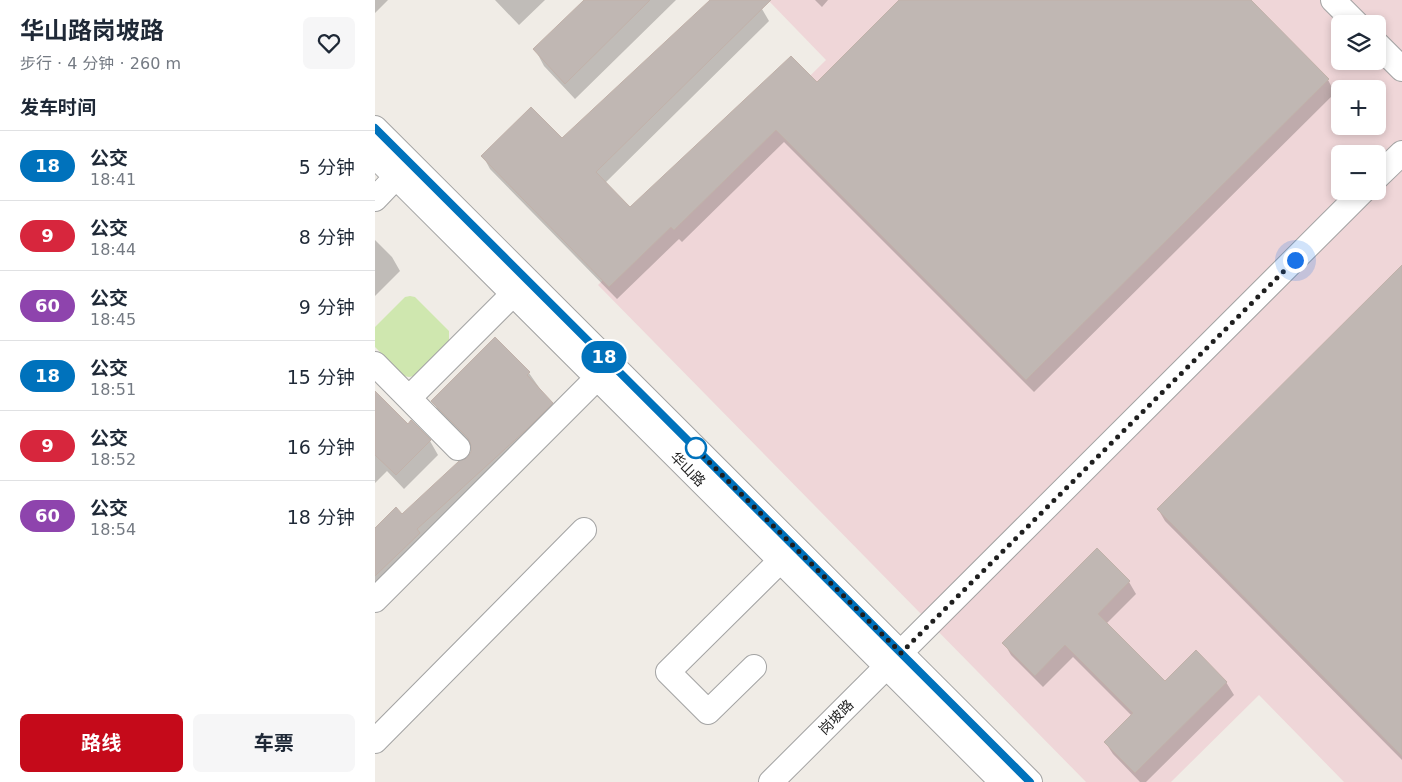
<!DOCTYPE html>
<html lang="zh">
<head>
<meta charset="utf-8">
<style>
  :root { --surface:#fff; --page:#f6f6f7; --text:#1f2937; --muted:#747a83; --line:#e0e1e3; --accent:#c50a1a }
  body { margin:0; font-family:"DejaVu Sans","Noto Sans SC",sans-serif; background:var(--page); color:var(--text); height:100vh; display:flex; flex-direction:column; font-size:19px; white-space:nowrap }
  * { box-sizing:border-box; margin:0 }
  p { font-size:16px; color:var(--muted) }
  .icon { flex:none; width:28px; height:28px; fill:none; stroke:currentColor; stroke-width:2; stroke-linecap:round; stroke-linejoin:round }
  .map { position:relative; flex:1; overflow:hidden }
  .drawer { display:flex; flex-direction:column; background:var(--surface); width:375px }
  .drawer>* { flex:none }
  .badge { padding:0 10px; border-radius:16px; font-size:18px; line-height:32px }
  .fabs { position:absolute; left:956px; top:15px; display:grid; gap:10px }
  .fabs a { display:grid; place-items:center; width:55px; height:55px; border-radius:8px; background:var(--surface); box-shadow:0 2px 8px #0003; font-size:25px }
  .you { position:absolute; width:25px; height:25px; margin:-12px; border:4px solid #fff; border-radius:50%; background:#1a73e8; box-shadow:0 0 0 8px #1a73e833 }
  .map>.badge { position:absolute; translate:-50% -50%; box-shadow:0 0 0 2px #fff }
  h2 { padding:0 20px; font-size:19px; line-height:45px }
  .round { display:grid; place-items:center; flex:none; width:52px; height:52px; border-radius:8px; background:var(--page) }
  .headline { display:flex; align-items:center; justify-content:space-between; height:85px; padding:0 20px }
  h1 { font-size:24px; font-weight:700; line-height:38px }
  .cta { display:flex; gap:10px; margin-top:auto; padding:10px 20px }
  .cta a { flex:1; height:58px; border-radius:8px; background:var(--accent); color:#fff; font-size:20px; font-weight:700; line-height:58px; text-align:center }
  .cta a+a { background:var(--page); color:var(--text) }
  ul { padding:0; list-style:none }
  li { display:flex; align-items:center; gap:15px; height:70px; padding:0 20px; border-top:1px solid var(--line) }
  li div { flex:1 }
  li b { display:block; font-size:19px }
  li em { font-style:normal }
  li .badge { min-width:55px; font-weight:700; text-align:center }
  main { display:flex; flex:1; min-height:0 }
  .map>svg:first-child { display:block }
  .commercial { fill:#efd6d8; fill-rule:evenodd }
  .grass { fill:#cfe7af }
  .shadow { fill:#0003 }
  .building { fill:#c0b7b3; stroke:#c1b1a9 }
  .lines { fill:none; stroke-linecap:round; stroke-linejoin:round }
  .minor-casing { stroke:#a3a3a3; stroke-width:26 }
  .minor { stroke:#fff; stroke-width:24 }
  .line-casing { stroke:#fff; stroke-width:11 }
  .line { stroke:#0072bc; stroke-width:8 }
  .walk { stroke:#1f1f1f; stroke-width:5; stroke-dasharray:0 9 }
  .stop-dot { fill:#fff; stroke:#0072bc; stroke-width:2.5 }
  .labels { text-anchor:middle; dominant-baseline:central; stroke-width:5; stroke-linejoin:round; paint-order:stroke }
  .street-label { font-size:14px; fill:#1f1f1f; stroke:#fff }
</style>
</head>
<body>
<main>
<section class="drawer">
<div class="headline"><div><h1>华山路岗坡路</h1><p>步行 · 4 分钟 · 260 m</p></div><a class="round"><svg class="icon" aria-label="heart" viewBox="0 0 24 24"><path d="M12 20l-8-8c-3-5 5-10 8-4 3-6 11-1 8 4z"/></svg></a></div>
<h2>发车时间</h2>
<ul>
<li><span class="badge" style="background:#0072bc;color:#fff">18</span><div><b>公交</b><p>18:41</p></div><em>5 分钟</em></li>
<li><span class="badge" style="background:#d7263d;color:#fff">9</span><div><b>公交</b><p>18:44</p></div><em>8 分钟</em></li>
<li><span class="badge" style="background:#8e44ad;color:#fff">60</span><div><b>公交</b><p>18:45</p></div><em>9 分钟</em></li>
<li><span class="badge" style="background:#0072bc;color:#fff">18</span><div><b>公交</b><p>18:51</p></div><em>15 分钟</em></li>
<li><span class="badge" style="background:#d7263d;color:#fff">9</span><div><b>公交</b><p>18:52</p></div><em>16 分钟</em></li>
<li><span class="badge" style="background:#8e44ad;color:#fff">60</span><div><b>公交</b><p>18:54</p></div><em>18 分钟</em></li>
</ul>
<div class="cta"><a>路线</a><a>车票</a></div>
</section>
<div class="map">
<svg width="1027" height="782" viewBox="0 0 1027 782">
  <rect width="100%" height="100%" fill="#f0ece6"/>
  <path class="commercial" d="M 393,0 L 1027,0 L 1027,782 L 969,782 L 884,695 L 796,782 L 711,782 L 223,285 L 451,60 ZM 965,24 L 1002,24 L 1002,61 L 965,61 ZM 965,89 L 1002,89 L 1002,126 L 965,126 ZM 965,154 L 1002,154 L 1002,191 L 965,191 Z"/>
  <path class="grass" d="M 35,296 L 40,297 L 74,331 L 74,341 L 39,376 L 34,377 L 29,376 L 0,347 L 0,327 L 30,297 Z"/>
  <path class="shadow" d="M 0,0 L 13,0 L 0,13 Z
    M 120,0 L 170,0 L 144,25 Z
    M 210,0 L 301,0 L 200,99 L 169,66 L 160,49 Z
    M 337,0 L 378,0 L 387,9 L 394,21 L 230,183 L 255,209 L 442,84 L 526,0 L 874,0 L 953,80 L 960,93 L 659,392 L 409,142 L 307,242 L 304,239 L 242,299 L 115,169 L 108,156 L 187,140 Z
    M 440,0 L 453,0 L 447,7 Z
    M 0,240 L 17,257 L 25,271 L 0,296 Z
    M 1027,267 L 1027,760 L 790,521 L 783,509 Z
    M 154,373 L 184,416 L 0,589 L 0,530 L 27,515 L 93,459 L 98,449 L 65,414 L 58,401 Z
    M 0,392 L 33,426 L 55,441 L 63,455 L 29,489 L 12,471 L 0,483 Z
    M 722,550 L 754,582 L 761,594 L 731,624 L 790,683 L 851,682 L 859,695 L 771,782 L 765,782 L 738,754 L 730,742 L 757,716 L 698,657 L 668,687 L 636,655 L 629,643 Z"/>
  <path class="building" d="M 209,0 L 275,0 L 190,84 L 158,49 Z
    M 335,0 L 396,0 L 221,172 L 255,207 L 416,56 L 442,82 L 524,0 L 876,0 L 954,79 L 651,380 L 401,130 L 299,230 L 296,227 L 234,287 L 106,156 L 156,107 L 187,138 Z
    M 1027,265 L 1027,756 L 782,509 Z
    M 120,337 L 155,372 L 152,375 L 178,403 L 151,430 L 42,529 L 45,533 L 0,576 L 0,528 L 21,507 L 27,514 L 84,461 L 92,458 L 96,452 L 96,445 L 93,438 L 56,401 Z
    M 0,391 L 33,424 L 36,420 L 56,440 L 21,475 L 0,455 Z
    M 722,548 L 755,581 L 723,614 L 790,681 L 821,650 L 852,682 L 760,773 L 729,742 L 758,713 L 690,645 L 660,676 L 627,643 Z"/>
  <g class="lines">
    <g class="minor-casing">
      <path id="minor" d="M 958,0 L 982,24
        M 1002,44 L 1027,69
        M 0,128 L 655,782
        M 0,156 L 627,782
        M 1002,177 L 1027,153
        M 0,199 L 21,177
        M 0,364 L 83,448
        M 34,398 L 138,294
        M 0,600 L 222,378
        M 379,667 L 333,712 L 293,672 L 405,561
        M 0,741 L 209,530
        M 396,782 L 988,191"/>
    </g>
    <use href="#minor" class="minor"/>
  </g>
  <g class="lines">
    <g class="line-casing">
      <path id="line" d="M 0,128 L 655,782"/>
    </g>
    <use href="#line" class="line"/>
    <path class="walk" d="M 321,448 L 318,446 L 526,653 L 920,260"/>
  </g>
  <circle class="stop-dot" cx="321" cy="448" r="10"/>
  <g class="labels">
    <g class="street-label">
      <text transform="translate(313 469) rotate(45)">华山路</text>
      <text transform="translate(461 717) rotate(-45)">岗坡路</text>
    </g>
  </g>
</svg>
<div class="fabs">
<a><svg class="icon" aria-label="layers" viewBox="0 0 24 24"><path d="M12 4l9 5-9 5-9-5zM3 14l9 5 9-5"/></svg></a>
<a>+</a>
<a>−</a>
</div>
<div class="you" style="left:920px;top:260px"></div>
<b class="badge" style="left:229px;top:357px;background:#0072bc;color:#fff">18</b>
</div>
</main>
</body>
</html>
